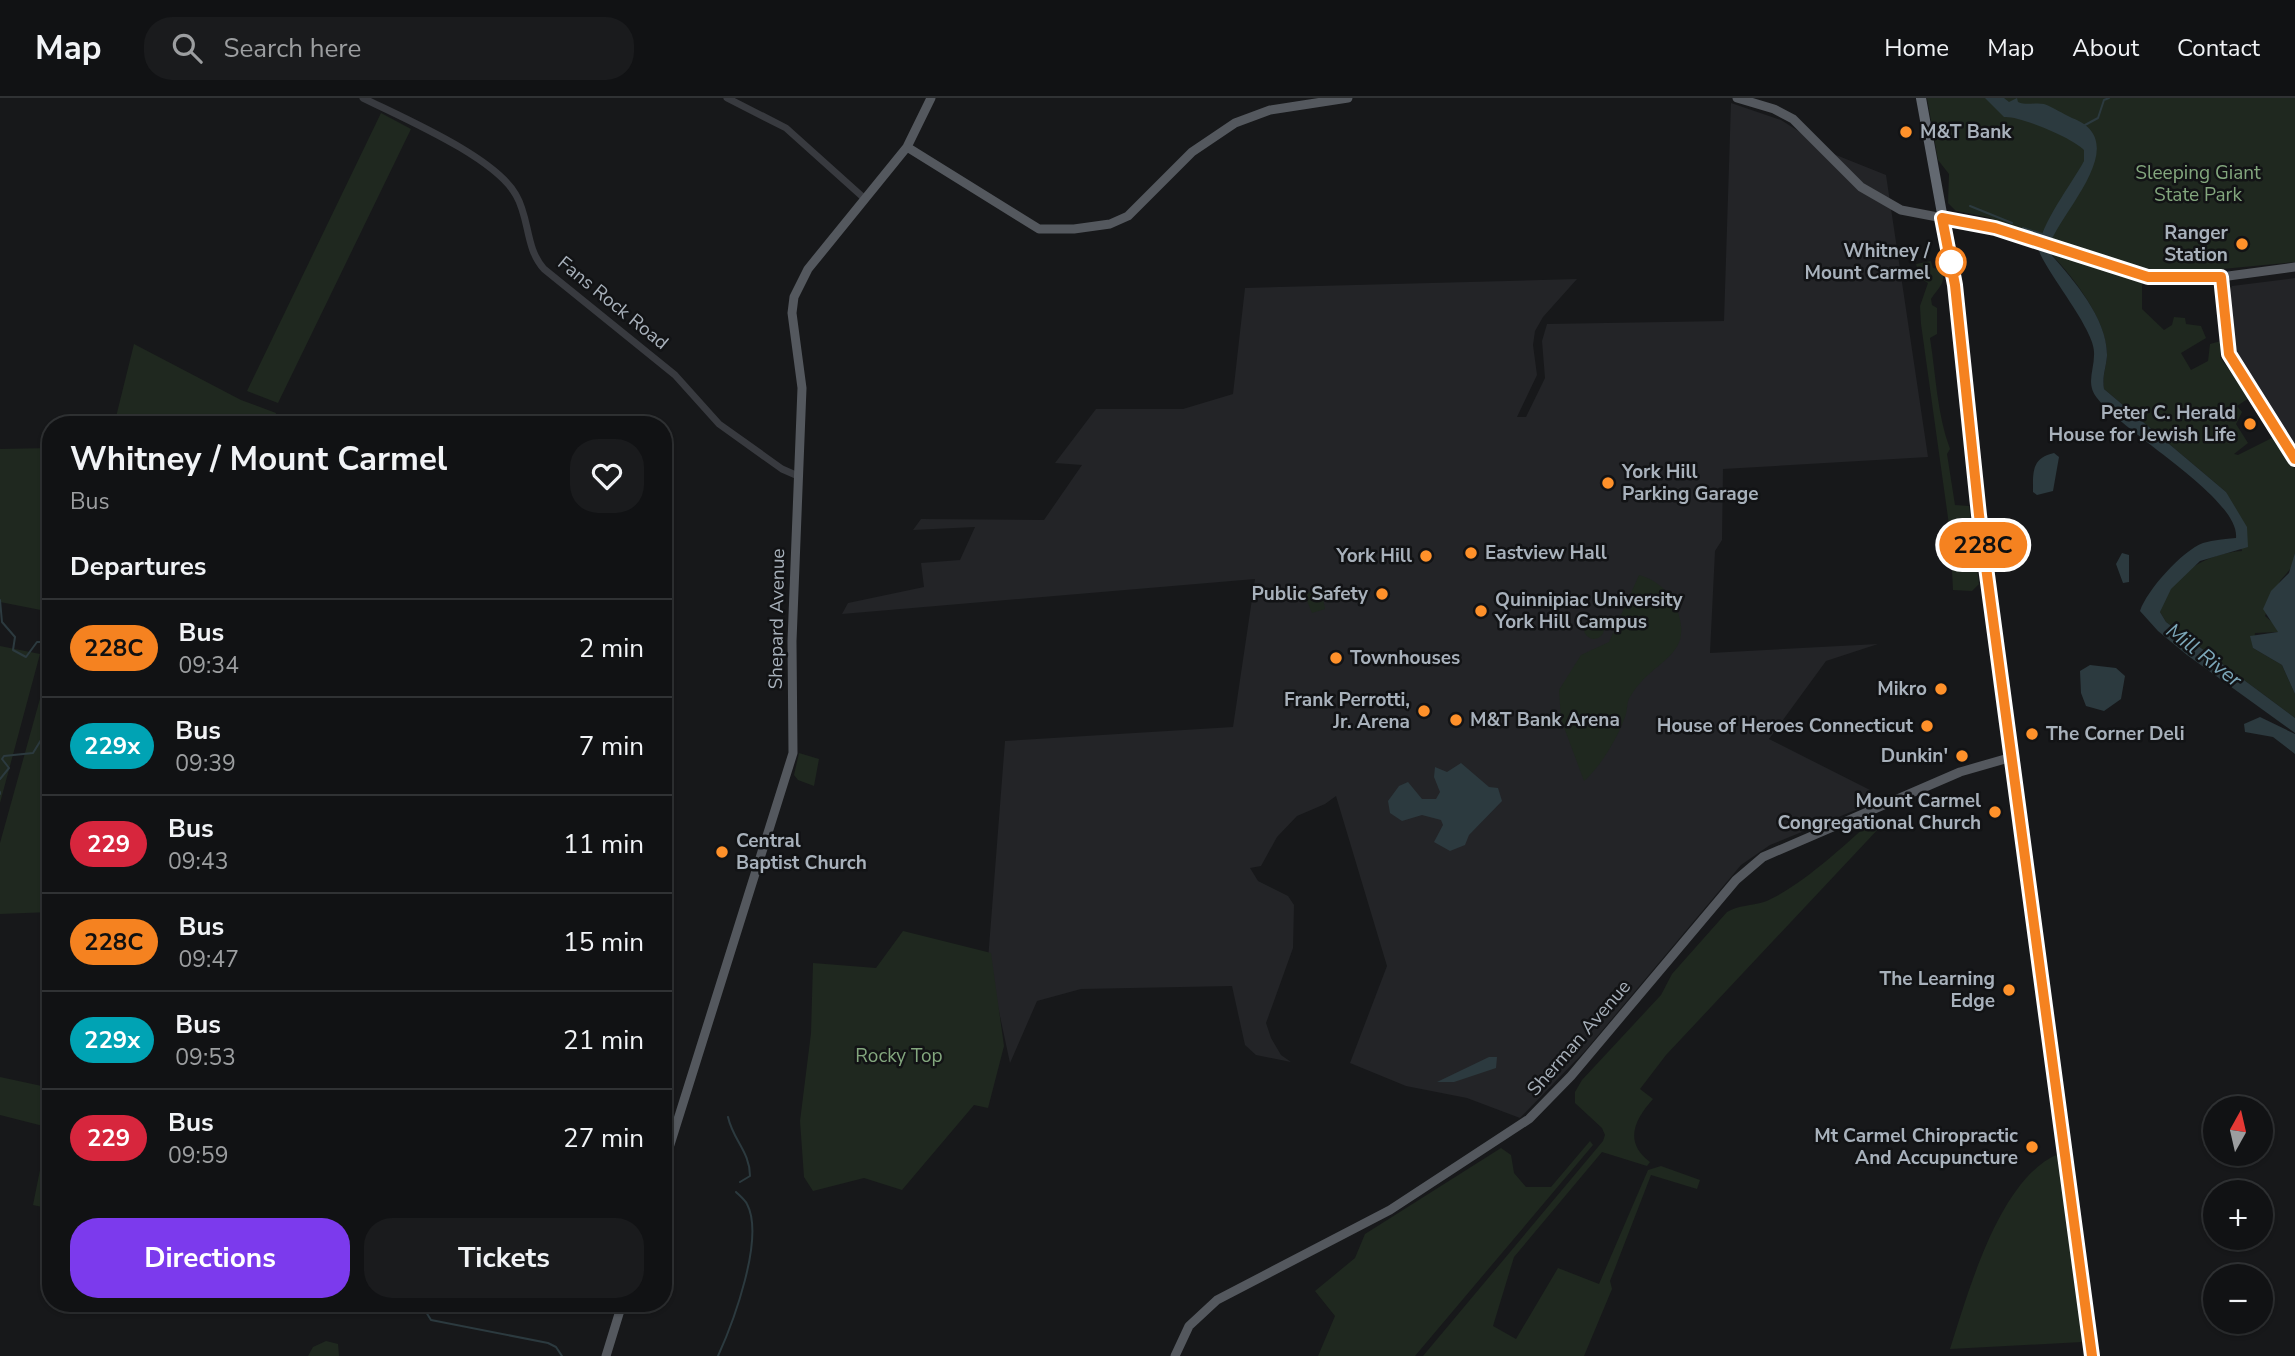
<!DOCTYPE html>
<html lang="en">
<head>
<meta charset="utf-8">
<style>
  :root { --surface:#111214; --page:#1a1b1d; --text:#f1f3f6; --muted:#9c9ea0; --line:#303234; --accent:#7c3aed }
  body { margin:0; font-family:"Nunito Sans",sans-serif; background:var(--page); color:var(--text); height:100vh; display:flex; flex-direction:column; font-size:26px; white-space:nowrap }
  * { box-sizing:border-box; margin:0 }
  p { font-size:23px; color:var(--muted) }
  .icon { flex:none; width:38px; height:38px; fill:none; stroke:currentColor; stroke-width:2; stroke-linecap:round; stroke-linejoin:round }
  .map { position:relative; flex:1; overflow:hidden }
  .side { position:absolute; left:42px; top:318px; width:630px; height:896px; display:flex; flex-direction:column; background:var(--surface); border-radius:28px; box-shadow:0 2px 5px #0004,0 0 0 2px var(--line) }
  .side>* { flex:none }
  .badge { padding:0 14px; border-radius:23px; font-size:24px; line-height:46px }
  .needle { width:46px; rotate:8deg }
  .fabs { position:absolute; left:2203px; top:998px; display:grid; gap:14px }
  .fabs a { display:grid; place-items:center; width:70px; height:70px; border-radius:50%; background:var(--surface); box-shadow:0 2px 5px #0004,0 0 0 2px var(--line); font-size:35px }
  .map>.badge { position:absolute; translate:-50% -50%; box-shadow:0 0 0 4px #fff }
  h2 { padding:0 28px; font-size:26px; line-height:63px }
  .round { display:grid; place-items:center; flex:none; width:74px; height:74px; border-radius:28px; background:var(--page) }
  .headline { display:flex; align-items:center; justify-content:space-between; height:119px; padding:0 28px }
  h1 { font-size:33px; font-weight:700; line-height:52px }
  .action { display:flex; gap:14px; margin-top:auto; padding:14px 28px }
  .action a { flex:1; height:80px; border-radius:28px; background:var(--accent); color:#fff; font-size:28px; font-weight:700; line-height:80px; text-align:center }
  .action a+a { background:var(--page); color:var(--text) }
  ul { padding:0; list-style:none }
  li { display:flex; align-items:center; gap:21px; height:98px; padding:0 28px; border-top:2px solid var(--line) }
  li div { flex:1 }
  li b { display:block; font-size:26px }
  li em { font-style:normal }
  li .badge { min-width:77px; font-weight:700; text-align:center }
  header { display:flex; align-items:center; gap:42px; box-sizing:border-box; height:98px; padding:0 35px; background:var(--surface); border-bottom:2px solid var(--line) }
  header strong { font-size:33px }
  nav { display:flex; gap:38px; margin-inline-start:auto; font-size:24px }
  .search { width:490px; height:63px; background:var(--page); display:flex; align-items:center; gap:18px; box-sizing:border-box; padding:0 24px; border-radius:28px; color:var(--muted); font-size:26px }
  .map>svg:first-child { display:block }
  .built { fill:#232427 }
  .green { fill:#1f281f }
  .water { fill:#2c3a3f }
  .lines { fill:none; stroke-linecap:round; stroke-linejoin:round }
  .stream { stroke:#2c3a3f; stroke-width:2 }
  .minor { stroke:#383a3f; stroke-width:7 }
  .major { stroke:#54585e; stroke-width:9 }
  .highway { stroke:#636971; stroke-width:10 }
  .line-casing { stroke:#fff; stroke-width:16 }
  .line { stroke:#f58220; stroke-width:10 }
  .poi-dot { fill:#ff912a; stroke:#121315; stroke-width:2.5 }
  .stop-dot { fill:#fff; stroke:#f58220; stroke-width:3.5 }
  .labels { text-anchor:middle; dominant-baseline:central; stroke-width:5; stroke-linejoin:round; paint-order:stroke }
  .poi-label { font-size:19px; font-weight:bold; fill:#a8b1bb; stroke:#121315; text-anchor:end }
  .park-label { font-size:19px; fill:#83a77e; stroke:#121315 }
  .stop-label { font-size:19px; font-weight:bold; fill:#a8b1bb; stroke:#121315; text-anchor:end }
  .street-label { font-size:19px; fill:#a8b1bb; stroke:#121315 }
  .water-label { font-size:21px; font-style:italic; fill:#7ca7b9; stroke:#121315 }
</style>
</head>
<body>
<header>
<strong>Map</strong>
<div class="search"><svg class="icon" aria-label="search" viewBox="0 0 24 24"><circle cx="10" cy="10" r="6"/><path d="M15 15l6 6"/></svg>Search here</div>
<nav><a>Home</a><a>Map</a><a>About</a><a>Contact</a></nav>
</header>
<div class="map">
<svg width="2295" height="1258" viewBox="0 0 2295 1258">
  <rect width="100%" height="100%" fill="#17181a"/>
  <path class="built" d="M 1731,5 L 1781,22 L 1836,57 L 1886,77 L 1928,359 L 1723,371 L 1722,442 L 1715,453 L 1710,555 L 1878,546 L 1826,563 L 1769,641 L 1870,692 L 1858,711 L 1770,747 L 1741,767 L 1584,954 L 1520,1020 L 1467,1000 L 1406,988 L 1350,965 L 1387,868 L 1336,698 L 1325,706 L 1297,718 L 1277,739 L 1261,768 L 1250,770 L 1258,783 L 1288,798 L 1294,807 L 1293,850 L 1266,925 L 1271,940 L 1281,957 L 1291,964 L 1256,957 L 1245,947 L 1232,888 L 1081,891 L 1037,903 L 1010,965 L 988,862 L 1005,643 L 1233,629 L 1255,481 L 842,516 L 848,505 L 924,489 L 921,465 L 960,462 L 975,429 L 913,432 L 921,421 L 1044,422 L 1082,367 L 1055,365 L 1096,311 L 1183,311 L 1233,296 L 1245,190 L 1577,181 L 1543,219 L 1535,233 L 1533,247 L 1537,277 L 1517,319 L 1526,319 L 1545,280 L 1542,243 L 1547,226 L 1724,223 Z
    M 2295,180 L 2295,352 L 2234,256 L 2227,203 L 2232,188 Z"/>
  <path class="green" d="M 1927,0 L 2295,0 L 2295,164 L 2212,172 L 2151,172 L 2040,140 L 1987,119 L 1956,113 L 1948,105 L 1949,76 L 1938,62 Z
    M 381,15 L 411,31 L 278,305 L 247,293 Z
    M 2049,154 L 2142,185 L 2142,211 L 2164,232 L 2172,227 L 2174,219 L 2185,220 L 2186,226 L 2201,228 L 2206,240 L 2181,255 L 2191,272 L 2208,263 L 2210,246 L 2221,243 L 2220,259 L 2249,300 L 2237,308 L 2242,314 L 2236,326 L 2248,345 L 2234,356 L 2238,357 L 2274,339 L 2295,371 L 2295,455 L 2293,468 L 2280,483 L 2265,518 L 2278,529 L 2278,534 L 2255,535 L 2253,550 L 2282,567 L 2295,596 L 2295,620 L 2166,524 L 2160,514 C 2168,477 2207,455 2242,453 L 2226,394 L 2104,291 C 2102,278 2106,270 2107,258 C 2108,223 2072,177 2049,154 Z
    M 1931,163 L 1933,170 L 1943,172 C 1945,187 1939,189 1931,201 L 1932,207 L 1937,210 L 1937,236 L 1930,240 C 1936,278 1937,316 1950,351 L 1947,356 L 1955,407 L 1969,408 L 1979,486 L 1972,493 L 1953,492 L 1950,434 L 1921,226 L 1920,208 L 1928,185 L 1920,180 L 1916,166 Z
    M 134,246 L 241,302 L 276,315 L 273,327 L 114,327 Z
    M 51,350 L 51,514 L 0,504 L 0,351 Z
    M 1639,477 C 1656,482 1667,491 1675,507 C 1698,560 1652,560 1630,599 C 1626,605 1628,612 1625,619 C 1617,641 1601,668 1584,683 L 1561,621 L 1559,592 L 1581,557 L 1609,544 Z
    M 1311,493 L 1322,496 L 1325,511 L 1312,515 L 1305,498 Z
    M1584 531a10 10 0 1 1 20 0a10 10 0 1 1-20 0Z
    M 0,548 L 40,556 L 0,705 Z
    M 51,561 L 51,814 L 0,816 L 0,745 Z
    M 799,655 L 819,661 L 814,688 L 798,682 L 794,677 Z
    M 1874,721 L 1881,728 L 1666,957 L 1640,991 L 1653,1001 C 1635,1021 1623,1044 1650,1064 L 1647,1068 L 1602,1054 L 1514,1159 L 1493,1228 L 1516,1241 L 1558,1170 L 1599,1186 L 1648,1072 L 1661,1068 L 1700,1082 L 1697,1091 L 1651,1077 L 1610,1183 L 1612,1191 L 1584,1258 L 1423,1258 L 1603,1043 L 1605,1037 L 1602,1030 L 1575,1005 L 1575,994 L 1582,982 L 1661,897 L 1672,876 L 1727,814 C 1739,807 1751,808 1764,804 C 1798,791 1846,746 1874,721 Z
    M 903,833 L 991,855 L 1004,948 L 988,1010 L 974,1007 L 902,1092 L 864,1080 L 813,1093 L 804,1079 L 800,1023 L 811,935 L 813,865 L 876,870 Z
    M 0,979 L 51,990 L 51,1030 L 0,1017 Z
    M 51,1037 L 51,1111 L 33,1107 L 45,1047 Z
    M 1590,1043 L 1593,1047 L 1415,1258 L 1318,1258 L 1335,1218 L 1315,1193 L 1355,1160 L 1365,1136 L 1501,1050 L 1511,1057 L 1514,1075 L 1526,1089 L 1551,1089 Z
    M 2058,1056 L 2082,1244 L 1950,1251 C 1968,1195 1999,1081 2058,1056 Z
    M 326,1243 L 338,1246 L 339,1258 L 308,1258 L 313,1249 Z"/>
  <path class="water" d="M 1985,0 L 2004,0 L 2009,4 L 2017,0 L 2018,4 C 2027,8 2035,4 2044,6 C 2053,9 2063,16 2072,20 C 2138,45 2052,121 2048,153 C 2071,179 2108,220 2107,258 C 2106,270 2102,278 2104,291 L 2226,394 L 2247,429 L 2248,449 L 2200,463 L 2171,491 L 2160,514 L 2166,524 L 2295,620 L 2295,635 L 2187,557 L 2158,533 L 2140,513 C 2147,492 2182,453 2203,445 C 2214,442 2225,441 2236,440 C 2240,400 2126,337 2097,300 C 2085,285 2095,271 2094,254 C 2094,247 2089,236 2085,229 C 2078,213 2040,162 2039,152 C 2038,129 2073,84 2084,63 L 2084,52 C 2073,40 2018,17 2004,19 Z
    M 2054,355 L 2059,359 L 2053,393 L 2037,397 L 2033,394 C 2033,373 2032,360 2054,355 Z
    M 2122,455 L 2129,457 L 2129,484 L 2123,485 L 2116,466 Z
    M 2295,455 L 2295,596 L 2282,567 L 2253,550 L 2250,538 L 2278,534 L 2263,511 L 2271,493 L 2289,475 Z
    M 2090,567 L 2116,570 L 2125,578 L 2121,601 L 2104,613 L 2086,608 L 2081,595 L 2080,573 Z
    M 2260,619 L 2295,636 L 2295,656 L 2273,639 L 2245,634 L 2244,626 Z
    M 1461,665 L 1489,689 L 1498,690 L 1502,703 L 1469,737 L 1465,747 L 1450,753 L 1434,744 L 1443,727 L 1441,722 L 1422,717 L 1402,723 L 1390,715 L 1388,703 L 1399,688 L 1408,684 L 1422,701 L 1436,701 L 1440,694 L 1434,679 L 1435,669 L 1447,674 Z
    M 1489,959 L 1497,959 L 1496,970 L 1454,984 L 1437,984 Z"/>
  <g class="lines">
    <path class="stream" d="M 2085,27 L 2098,20 L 2104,2 L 2109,0
      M 1970,108 L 2012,125
      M 2023,130 L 2042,136
      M 0,502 L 2,524 L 15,539 L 13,552 L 26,559 L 37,544 L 43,544 L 51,553
      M 0,681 L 9,670 L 2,661 L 4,658 L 33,655 L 41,642 L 51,649
      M 0,694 L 0,696
      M 728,1019 C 733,1042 750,1054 750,1078 L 740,1084
      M 421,1206 L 431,1222 L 548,1245 L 556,1249 L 562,1258
      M 718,1258 C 733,1225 765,1140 747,1106 C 745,1102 739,1097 736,1094"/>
    <path class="minor" d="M 363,0 C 403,20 495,59 516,97 C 530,121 525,150 544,171 L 675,277 L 719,326 L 782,371 L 798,378
      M 727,0 L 786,30 L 865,101"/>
    <path class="major" d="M 1737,0 L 1774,11 L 1793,21 L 1861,89 L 1901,112 L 1995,130 L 2148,179 L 2221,179 L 2295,169
      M 907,49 L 1039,131 L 1074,131 L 1110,126 L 1128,118 L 1192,54 L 1235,25 L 1270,12 L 1348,0
      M 663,1069 L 793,655 L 792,543 L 802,290 L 792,215 L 794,199 L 808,171 L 907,49 L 931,0
      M 606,1258 L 622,1206
      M 1175,1258 L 1189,1228 L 1217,1202 L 1390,1112 L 1529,1021 L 1571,978 L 1736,782 L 1763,759 L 1960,674 L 2012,659"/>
    <path class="highway" d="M 1921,0 L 1955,187 L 1979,417 L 2092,1258"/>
  </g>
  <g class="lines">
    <g class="line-casing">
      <path id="line" d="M 2092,1258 L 1979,417 L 1955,187 L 1942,120 L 1995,130 L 2148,179 L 2221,179 L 2229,256 L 2295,361"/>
    </g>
    <use href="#line" class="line"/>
  </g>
  <g class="poi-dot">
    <circle cx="1906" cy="34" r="7"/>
    <circle cx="2242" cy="146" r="7"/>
    <circle cx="2250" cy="326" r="7"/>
    <circle cx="1608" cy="385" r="7"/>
    <circle cx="1471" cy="455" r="7"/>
    <circle cx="1426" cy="458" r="7"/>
    <circle cx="1382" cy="496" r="7"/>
    <circle cx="1481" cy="513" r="7"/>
    <circle cx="1336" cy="560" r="7"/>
    <circle cx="1941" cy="591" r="7"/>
    <circle cx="1424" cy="613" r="7"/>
    <circle cx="1456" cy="622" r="7"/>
    <circle cx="1927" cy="628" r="7"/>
    <circle cx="2032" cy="636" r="7"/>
    <circle cx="1962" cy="658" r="7"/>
    <circle cx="1995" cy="714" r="7"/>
    <circle cx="722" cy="754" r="7"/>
    <circle cx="2009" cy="892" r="7"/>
    <circle cx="2032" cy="1049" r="7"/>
  </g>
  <circle class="stop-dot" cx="1951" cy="164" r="14"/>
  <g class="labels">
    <g class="poi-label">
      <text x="1920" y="34" text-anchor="start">M&amp;T Bank</text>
      <text x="2228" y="135">Ranger<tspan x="2228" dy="22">Station</tspan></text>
      <text x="2236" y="315">Peter C. Herald<tspan x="2236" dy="22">House for Jewish Life</tspan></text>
      <text x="1622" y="374" text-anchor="start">York Hill<tspan x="1622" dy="22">Parking Garage</tspan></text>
      <text x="1485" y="455" text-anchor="start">Eastview Hall</text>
      <text x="1412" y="458">York Hill</text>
      <text x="1368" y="496">Public Safety</text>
      <text x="1495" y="502" text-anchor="start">Quinnipiac University<tspan x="1495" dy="22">York Hill Campus</tspan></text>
      <text x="1350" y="560" text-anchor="start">Townhouses</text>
      <text x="1927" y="591">Mikro</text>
      <text x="1410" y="602">Frank Perrotti,<tspan x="1410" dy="22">Jr. Arena</tspan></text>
      <text x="1470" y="622" text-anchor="start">M&amp;T Bank Arena</text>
      <text x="1913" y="628">House of Heroes Connecticut</text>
      <text x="2046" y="636" text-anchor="start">The Corner Deli</text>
      <text x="1948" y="658">Dunkin'</text>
      <text x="1981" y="703">Mount Carmel<tspan x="1981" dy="22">Congregational Church</tspan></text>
      <text x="736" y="743" text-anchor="start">Central<tspan x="736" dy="22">Baptist Church</tspan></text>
      <text x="1995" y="881">The Learning<tspan x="1995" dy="22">Edge</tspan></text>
      <text x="2018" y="1038">Mt Carmel Chiropractic<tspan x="2018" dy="22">And Accupuncture</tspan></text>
    </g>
    <g class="park-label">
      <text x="2198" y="75">Sleeping Giant<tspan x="2198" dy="22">State Park</tspan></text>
      <text x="899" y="958">Rocky Top</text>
    </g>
    <g class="stop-label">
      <text x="1930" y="153">Whitney /<tspan x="1930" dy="22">Mount Carmel</tspan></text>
    </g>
    <g class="street-label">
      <text transform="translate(613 205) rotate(39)">Fans Rock Road</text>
      <text transform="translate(777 521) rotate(-89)">Shepard Avenue</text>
      <text transform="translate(1579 940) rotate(-49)">Sherman Avenue</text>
    </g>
    <g class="water-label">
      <text transform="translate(2204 557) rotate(38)">Mill River</text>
    </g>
  </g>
</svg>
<div class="fabs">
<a><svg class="needle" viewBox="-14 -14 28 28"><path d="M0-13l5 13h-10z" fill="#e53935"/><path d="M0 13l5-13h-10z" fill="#9c9ea0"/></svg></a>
<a>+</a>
<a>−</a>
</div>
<b class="badge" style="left:1983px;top:447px;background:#f58220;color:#111">228C</b>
<section class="side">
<div class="headline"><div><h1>Whitney / Mount Carmel</h1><p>Bus</p></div><a class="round"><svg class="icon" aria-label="heart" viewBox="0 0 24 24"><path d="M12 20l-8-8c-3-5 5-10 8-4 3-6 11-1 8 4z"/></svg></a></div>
<h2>Departures</h2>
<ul>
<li><span class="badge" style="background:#f58220;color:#111">228C</span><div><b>Bus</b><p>09:34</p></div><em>2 min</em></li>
<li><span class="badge" style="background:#00a3b4;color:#fff">229x</span><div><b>Bus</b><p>09:39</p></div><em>7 min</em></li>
<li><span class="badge" style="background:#d7263d;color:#fff">229</span><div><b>Bus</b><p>09:43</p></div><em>11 min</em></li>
<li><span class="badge" style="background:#f58220;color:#111">228C</span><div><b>Bus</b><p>09:47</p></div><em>15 min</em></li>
<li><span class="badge" style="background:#00a3b4;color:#fff">229x</span><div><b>Bus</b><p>09:53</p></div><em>21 min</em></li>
<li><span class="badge" style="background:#d7263d;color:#fff">229</span><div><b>Bus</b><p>09:59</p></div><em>27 min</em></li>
</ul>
<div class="action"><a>Directions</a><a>Tickets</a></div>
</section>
</div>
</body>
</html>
